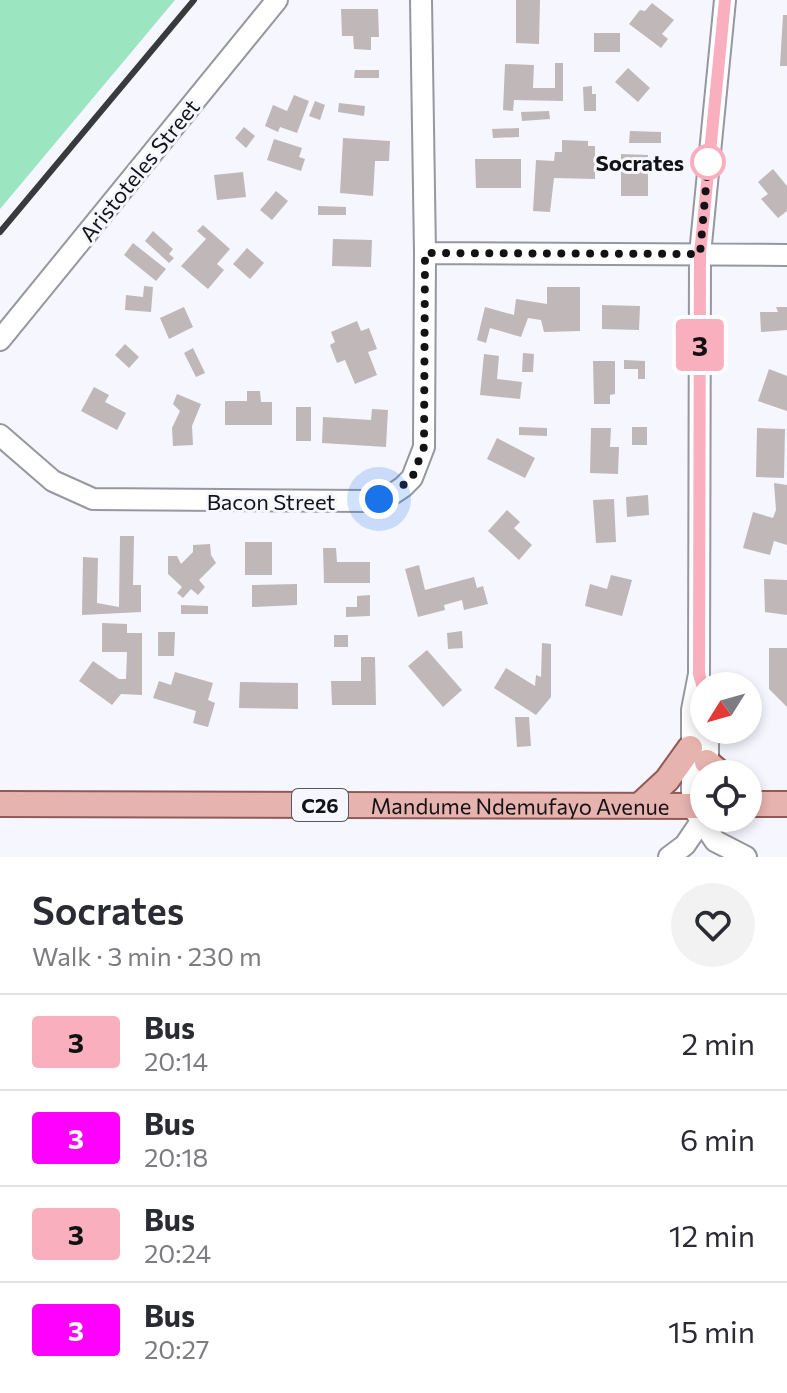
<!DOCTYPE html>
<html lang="en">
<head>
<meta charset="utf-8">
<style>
  :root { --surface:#fff; --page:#f2f2f3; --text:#2b2b33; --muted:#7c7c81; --line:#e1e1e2 }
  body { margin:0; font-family:Commissioner,sans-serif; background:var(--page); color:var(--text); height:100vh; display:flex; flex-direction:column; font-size:30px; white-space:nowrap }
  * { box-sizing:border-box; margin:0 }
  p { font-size:26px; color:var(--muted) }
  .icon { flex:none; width:44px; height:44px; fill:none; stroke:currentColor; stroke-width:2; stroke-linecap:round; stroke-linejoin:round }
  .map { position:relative; height:857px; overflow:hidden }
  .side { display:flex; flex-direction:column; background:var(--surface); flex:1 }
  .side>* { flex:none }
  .badge { padding:0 16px; border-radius:6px; font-size:28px; line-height:52px }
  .needle { width:52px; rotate:233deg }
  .tools { position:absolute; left:690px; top:672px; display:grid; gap:16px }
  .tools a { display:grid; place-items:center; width:72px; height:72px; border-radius:50%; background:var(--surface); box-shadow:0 4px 12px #0003; font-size:40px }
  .you { position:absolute; width:40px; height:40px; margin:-20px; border:6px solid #fff; border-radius:50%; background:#1a73e8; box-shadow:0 0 0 12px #1a73e833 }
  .map>.badge { position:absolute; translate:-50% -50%; box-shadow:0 0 0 4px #fff }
  .round { display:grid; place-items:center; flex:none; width:84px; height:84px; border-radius:42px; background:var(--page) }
  .summary { display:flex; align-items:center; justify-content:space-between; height:136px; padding:0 32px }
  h1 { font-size:38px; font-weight:600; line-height:60px }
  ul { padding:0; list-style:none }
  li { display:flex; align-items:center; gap:24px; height:96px; padding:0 32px; border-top:2px solid var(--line) }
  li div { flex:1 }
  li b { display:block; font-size:30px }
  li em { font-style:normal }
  li .badge { min-width:88px; font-weight:700; text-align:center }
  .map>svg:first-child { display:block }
  .green { fill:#9be5c1 }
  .building { fill:#c0b7b9 }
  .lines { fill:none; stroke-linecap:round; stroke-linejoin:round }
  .minor-casing { stroke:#96979f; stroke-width:24 }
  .major-casing { stroke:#925a56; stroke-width:28 }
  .minor { stroke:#fff; stroke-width:20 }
  .major { stroke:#e7b3af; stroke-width:24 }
  .rail { stroke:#393a3d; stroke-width:6 }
  .line-casing { stroke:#fff; stroke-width:18 }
  .line { stroke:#faafbe; stroke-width:12 }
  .walk { stroke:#131316; stroke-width:8; stroke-dasharray:0 14.4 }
  .stop-dot { fill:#fff; stroke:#faafbe; stroke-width:4 }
  .labels { text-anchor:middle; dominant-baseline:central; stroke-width:6; stroke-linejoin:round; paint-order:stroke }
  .shield { fill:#f5f6fe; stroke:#57575c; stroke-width:2 }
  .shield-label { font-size:20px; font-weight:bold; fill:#131316 }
  .stop-label { font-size:22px; font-weight:bold; fill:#131316; stroke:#f5f6fe; text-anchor:end }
  .street-label { font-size:22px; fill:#131316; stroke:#f5f6fe }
</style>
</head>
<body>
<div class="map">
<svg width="787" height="857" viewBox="0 0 787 857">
  <rect width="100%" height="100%" fill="#f5f6fe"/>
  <path class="green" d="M 0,0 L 175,0 L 0,209 Z"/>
  <path class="building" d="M 516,0 L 540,0 L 539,44 L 516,43 Z
    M 652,3 L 674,20 L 662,34 L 668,39 L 661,48 L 629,24 L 640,10 L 645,11 Z
    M 341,9 L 378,9 L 379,37 L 371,37 L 371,50 L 354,49 L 353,36 L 342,36 Z
    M 783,15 L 787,15 L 787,66 L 780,66 Z
    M 594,33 L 620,33 L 620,52 L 594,52 Z
    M 555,63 L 563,63 L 563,101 L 514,100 L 513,111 L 503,110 L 505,64 L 534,65 L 533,88 L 555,88 Z
    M 628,68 L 650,88 L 638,102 L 615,82 Z
    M 355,70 L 379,70 L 379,78 L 354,78 Z
    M 592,86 L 592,94 L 596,94 L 596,111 L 584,111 L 583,87 Z
    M 294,95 L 309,101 L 297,133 L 280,127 L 278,132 L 265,126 L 273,105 L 287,111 Z
    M 315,101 L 325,105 L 320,120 L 309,116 Z
    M 339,103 L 365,106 L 364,116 L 338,112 Z
    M 549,111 L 550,119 L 522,121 L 521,112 Z
    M 244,127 L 255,136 L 246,148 L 235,138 Z
    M 519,128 L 519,137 L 493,138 L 492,129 Z
    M 630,131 L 661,132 L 661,143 L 629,143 Z
    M 343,138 L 390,141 L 389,161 L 375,161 L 373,196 L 340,193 Z
    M 274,139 L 302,148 L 299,157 L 305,159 L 301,171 L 267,160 Z
    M 562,140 L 588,141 L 588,146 L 595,146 L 595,179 L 554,178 L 550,212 L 533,211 L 536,160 L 554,161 L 555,152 L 562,152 Z
    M 621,154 L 648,155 L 648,196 L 621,196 Z
    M 475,159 L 521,159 L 521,188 L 476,188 Z
    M 773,169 L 787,186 L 787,211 L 778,218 L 761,199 L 768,194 L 758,182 Z
    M 243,172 L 246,197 L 217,200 L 214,175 Z
    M 276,191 L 288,201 L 272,220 L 260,210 Z
    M 318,206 L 346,207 L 346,215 L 318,215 Z
    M 203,225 L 230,249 L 217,264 L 224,270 L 208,289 L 181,266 L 206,239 L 197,231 Z
    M 153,231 L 173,249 L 169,254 L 174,258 L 169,263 L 145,241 Z
    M 333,239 L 372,240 L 371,267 L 332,266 Z
    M 133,243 L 166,269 L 156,281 L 124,255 Z
    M 247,248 L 264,263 L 250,279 L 233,264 Z
    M 144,286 L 153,287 L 151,312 L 125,310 L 126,295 L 143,297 Z
    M 547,287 L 580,287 L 580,331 L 544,332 L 541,320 L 528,318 L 521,337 L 490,328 L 486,343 L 477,340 L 485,307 L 514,315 L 516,299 L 547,304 Z
    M 602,305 L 640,306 L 639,330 L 602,329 Z
    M 184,307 L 193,327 L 169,339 L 160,318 Z
    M 776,307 L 787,307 L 787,330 L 761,332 L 760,312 L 778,312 Z
    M 357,321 L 361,331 L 369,328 L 377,349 L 368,352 L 377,375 L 355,384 L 345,360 L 337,363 L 330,345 L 335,342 L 331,332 Z
    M 125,344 L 139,357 L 129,368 L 115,355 Z
    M 193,348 L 205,373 L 196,377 L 184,353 Z
    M 523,353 L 534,354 L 533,372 L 522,372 Z
    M 484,354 L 499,356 L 497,379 L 522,382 L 520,399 L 480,395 Z
    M 624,360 L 645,361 L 645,379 L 638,379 L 638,369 L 624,369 Z
    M 593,361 L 615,361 L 615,394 L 610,395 L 610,404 L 594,404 Z
    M 769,369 L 787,376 L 787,411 L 758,401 Z
    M 94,387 L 109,395 L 105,402 L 126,413 L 117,430 L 81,411 Z
    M 247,391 L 260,391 L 261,402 L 272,402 L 272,425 L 225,425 L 225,401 L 247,401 Z
    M 177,394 L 201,404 L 192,426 L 193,445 L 173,446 L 172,428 L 180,411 L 173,404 Z
    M 296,407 L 311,407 L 311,441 L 296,441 Z
    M 372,409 L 388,410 L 386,447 L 322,443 L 323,417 L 371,420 Z
    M 519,427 L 547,428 L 547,436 L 519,435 Z
    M 632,427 L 647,427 L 647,445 L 632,445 Z
    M 591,428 L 611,428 L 610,447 L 619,447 L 618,474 L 590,473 Z
    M 757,428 L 785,429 L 784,478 L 756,477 Z
    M 497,438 L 535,458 L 525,478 L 487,459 Z
    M 774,483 L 787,485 L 787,545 L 774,541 L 770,555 L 743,548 L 753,512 L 773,518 L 776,510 Z
    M 648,495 L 649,515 L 627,517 L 626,497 Z
    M 614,499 L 616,542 L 596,543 L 593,500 Z
    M 507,510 L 520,522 L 514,528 L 532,545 L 519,560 L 488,531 Z
    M 120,536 L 134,536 L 133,585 L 141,585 L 141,612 L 82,615 L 83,557 L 98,558 L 97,603 L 119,607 Z
    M 245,542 L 272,542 L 272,575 L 245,575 Z
    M 210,544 L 211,555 L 216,563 L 199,580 L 205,587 L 198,595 L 191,589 L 183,598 L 177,593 L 182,587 L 168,574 L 168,556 L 177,556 L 181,564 L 193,552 L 193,545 Z
    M 323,548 L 336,548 L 337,562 L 370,562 L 370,583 L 324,583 Z
    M 419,565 L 425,590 L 474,577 L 477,588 L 483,586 L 488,604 L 464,610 L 462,600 L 444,605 L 445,610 L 418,617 L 405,569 Z
    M 611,575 L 632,580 L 622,616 L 585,606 L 590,584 L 607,589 Z
    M 764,579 L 787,580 L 787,615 L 765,612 Z
    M 297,584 L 297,605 L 252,607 L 252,585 Z
    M 370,595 L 370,616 L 346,617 L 346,607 L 357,607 L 357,596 Z
    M 181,605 L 208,606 L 208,614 L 181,614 Z
    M 102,623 L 127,624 L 127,633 L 142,633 L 142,695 L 121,694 L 112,705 L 79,681 L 93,661 L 119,679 L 126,679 L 127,652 L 102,652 Z
    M 462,631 L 463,648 L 448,649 L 447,633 Z
    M 158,632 L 175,632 L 174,656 L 158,656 Z
    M 334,635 L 348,635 L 348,647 L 334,647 Z
    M 542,643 L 551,644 L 551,697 L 536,715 L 494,688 L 506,668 L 535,686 L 536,675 L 541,677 Z
    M 769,648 L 787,648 L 787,707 L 769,689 Z
    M 427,650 L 462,690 L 443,707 L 408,666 Z
    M 361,657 L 375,657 L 376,705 L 332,705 L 331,681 L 361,681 Z
    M 175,672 L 213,683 L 208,700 L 215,703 L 208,727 L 193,723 L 196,711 L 153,698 L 159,681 L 171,685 Z
    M 240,682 L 298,683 L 298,709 L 239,708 Z
    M 515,717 L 529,717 L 531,746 L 517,747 Z"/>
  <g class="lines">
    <g class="minor-casing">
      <path id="minor" d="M 725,0 L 700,254 L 699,674 L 692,710 L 692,807 L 715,841 L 746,857
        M 425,253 L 787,255
        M 0,340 L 277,0
        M 0,435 L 53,481 L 93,499 L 366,501 L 391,495 L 403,487 L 412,478 L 424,447 L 425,253 L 421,0
        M 708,730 L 708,774
        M 669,857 L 685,845 L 704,817"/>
    </g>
    <g class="major-casing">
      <g id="major">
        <path d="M 707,762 L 721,774"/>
        <path id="s1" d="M 0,804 L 704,806"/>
        <path d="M 748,804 L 787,804"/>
        <path d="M 640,805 L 667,780 L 690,748"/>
      </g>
    </g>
    <use href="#minor" class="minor"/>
    <use href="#major" class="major"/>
    <path class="rail" d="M 0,232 L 194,0"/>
  </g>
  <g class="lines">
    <g class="line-casing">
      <path id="line" d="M 704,691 L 699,674 L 700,254 L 725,0"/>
    </g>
    <use href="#line" class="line"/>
    <path class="walk" d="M 379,499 L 391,495 L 412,478 L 424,447 L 425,253 L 700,254 L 709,153 L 708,162"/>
  </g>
  <circle class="stop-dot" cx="708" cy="162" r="16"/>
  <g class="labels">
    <rect class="shield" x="292" y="789" width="56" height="32" rx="6"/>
    <g class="shield-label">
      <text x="320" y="805">C26</text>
    </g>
    <g class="stop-label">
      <text x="684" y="162">Socrates</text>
    </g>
    <g class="street-label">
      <text transform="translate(139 170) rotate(-51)">Aristoteles Street</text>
      <text x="271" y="501">Bacon Street</text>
      <text stroke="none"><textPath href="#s1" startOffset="520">Mandume Ndemufayo Avenue</textPath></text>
    </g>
  </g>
</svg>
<div class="tools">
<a><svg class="needle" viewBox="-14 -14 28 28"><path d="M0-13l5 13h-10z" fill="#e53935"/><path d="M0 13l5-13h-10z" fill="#7c7c81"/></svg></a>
<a><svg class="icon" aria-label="locate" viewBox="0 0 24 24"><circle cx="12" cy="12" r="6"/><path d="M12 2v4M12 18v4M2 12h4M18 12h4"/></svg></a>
</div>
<div class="you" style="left:379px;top:499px"></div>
<b class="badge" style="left:700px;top:345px;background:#faafbe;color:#111">3</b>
</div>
<section class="side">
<div class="summary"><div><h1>Socrates</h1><p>Walk · 3 min · 230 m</p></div><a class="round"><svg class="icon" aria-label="heart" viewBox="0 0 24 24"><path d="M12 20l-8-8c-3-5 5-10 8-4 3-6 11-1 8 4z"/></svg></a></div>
<ul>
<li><span class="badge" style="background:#faafbe;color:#111">3</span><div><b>Bus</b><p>20:14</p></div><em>2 min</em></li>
<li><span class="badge" style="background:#ff00fe;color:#fff">3</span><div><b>Bus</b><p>20:18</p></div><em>6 min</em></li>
<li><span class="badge" style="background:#faafbe;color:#111">3</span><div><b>Bus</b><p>20:24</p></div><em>12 min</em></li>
<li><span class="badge" style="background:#ff00fe;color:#fff">3</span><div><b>Bus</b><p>20:27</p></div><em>15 min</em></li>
</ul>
</section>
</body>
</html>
